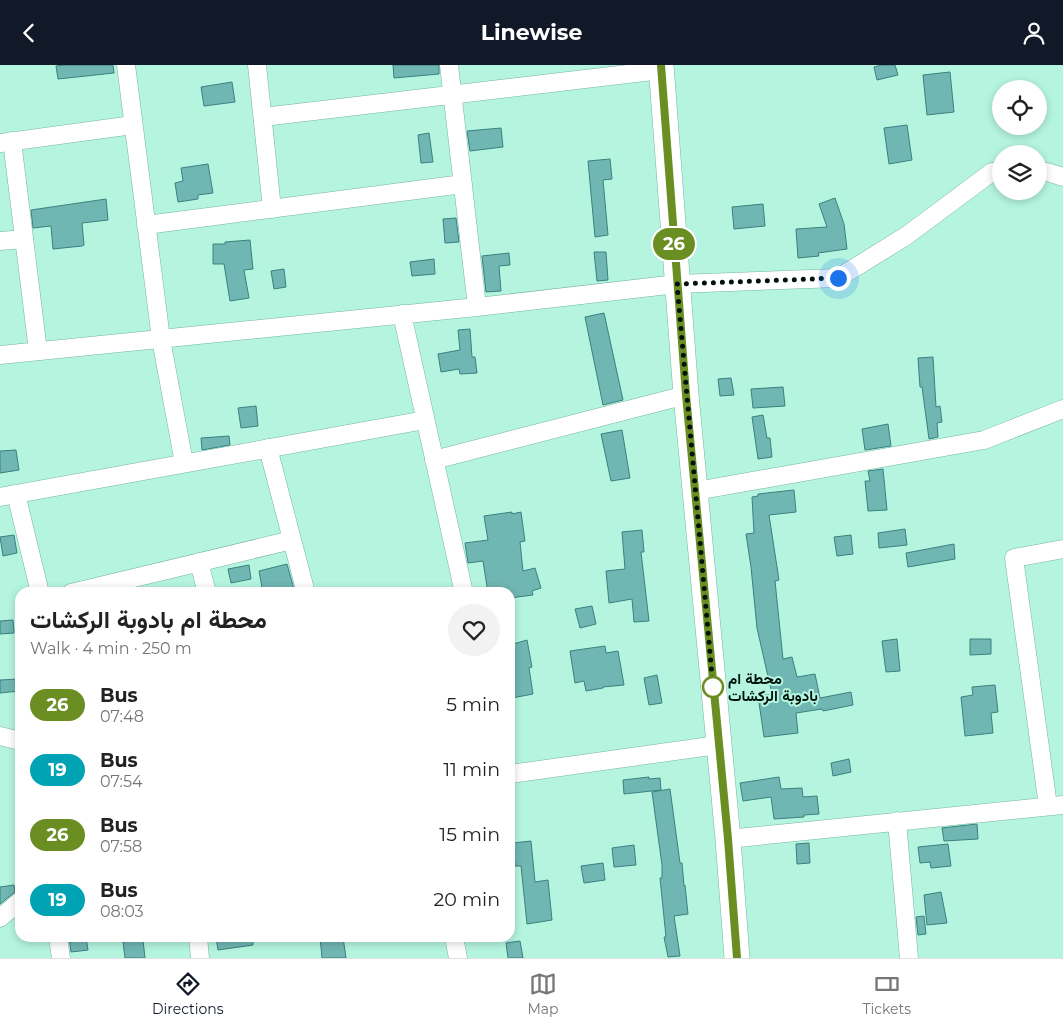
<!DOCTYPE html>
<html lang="en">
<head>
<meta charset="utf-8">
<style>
  :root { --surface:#fff; --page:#f2f2f2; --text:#222; --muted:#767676; --line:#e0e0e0; --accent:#111827 }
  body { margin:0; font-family:Montserrat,Vazirmatn,sans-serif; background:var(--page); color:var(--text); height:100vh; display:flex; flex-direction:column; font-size:19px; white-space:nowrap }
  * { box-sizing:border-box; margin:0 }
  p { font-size:16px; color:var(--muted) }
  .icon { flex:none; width:28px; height:28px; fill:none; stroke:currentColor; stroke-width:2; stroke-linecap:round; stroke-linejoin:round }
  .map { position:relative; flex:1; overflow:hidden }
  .side { position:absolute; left:15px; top:522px; width:500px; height:355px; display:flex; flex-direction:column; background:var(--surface); border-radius:15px; box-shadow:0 2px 8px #0003 }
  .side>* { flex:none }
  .badge { padding:0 10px; border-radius:16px; font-size:18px; line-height:32px }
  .buttons { position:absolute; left:992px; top:15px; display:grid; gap:10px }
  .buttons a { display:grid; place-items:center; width:55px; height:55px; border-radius:50%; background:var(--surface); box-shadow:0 2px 8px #0003; font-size:25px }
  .you { position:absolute; width:25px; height:25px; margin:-12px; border:4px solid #fff; border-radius:50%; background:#1a73e8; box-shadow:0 0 0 8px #1a73e833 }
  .map>.badge { position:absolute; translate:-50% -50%; box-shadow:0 0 0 2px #fff }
  .round { display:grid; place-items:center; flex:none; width:52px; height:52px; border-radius:26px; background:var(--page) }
  .summary { display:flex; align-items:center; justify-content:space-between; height:85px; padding:0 15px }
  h1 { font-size:24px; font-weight:700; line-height:38px }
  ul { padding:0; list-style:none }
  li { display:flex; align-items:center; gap:15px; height:65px; padding:0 15px }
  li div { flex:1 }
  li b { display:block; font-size:19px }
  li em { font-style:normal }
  li .badge { min-width:55px; font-weight:700; text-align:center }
  header { display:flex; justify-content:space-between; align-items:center; height:65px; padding:0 15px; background:var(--accent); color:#fff; font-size:22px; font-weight:700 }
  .menu { display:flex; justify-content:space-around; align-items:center; height:70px; border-top:1px solid var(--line); background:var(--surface); font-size:14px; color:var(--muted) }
  .menu a { display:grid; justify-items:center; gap:2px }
  .menu .on { color:var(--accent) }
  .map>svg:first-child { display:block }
  .building { fill:#70b6b3; stroke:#3a817e }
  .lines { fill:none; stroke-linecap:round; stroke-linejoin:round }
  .street-casing { stroke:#77b5a1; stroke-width:19 }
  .secondary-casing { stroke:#77b5a1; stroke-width:26 }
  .street { stroke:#fff; stroke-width:18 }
  .secondary { stroke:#fff; stroke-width:25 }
  .line-casing { stroke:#fff; stroke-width:11 }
  .line { stroke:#6b8e23; stroke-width:8 }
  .walk { stroke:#00120b; stroke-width:5; stroke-dasharray:0 9 }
  .stop-dot { fill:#fff; stroke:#6b8e23; stroke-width:2.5 }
  .labels { text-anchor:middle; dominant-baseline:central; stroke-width:4; stroke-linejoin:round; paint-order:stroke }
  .stop-label { font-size:15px; font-weight:bold; fill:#00120b; stroke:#b5f5df; text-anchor:start }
</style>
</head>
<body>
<header><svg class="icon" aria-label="back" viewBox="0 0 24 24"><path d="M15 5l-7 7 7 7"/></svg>Linewise<svg class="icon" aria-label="person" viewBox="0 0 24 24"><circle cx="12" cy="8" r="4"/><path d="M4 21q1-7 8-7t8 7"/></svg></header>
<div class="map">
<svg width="1063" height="893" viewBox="0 0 1063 893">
  <rect width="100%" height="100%" fill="#b5f5df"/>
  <path class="building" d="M 66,0 L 113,0 L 114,8 L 58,14 L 56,1 Z
    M 393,0 L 439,0 L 439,9 L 394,13 Z
    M 882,0 L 895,0 L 898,10 L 877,15 L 874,2 Z
    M 950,7 L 954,47 L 927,50 L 923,10 Z
    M 232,17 L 235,37 L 204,41 L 201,22 Z
    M 907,60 L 912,95 L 889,99 L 884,63 Z
    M 501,63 L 503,82 L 470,86 L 467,66 Z
    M 429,68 L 433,97 L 421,98 L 418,70 Z
    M 610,94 L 612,114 L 603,115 L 608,170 L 595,172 L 588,96 Z
    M 208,99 L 213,128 L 198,130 L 198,134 L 178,137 L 175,118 L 183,116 L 181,103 Z
    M 835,133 L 844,159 L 847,184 L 818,188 L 819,191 L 798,193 L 796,164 L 827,162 L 819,139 Z
    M 106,134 L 108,155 L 82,158 L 84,180 L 82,181 L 53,184 L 51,161 L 33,163 L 31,145 Z
    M 763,139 L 765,161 L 734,164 L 732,142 Z
    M 456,153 L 459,177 L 445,178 L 443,154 Z
    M 250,175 L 253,204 L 244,205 L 249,233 L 230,236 L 224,199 L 213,199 L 213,179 L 225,179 L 225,177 Z
    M 594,187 L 606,187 L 608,215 L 597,216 Z
    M 509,188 L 510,200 L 499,201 L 501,226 L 486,227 L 482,191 Z
    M 434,194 L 435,209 L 412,211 L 410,197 Z
    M 284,204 L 286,222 L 274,224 L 271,206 Z
    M 604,248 L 623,335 L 603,340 L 585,252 Z
    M 470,264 L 472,292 L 475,292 L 477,308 L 460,309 L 459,304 L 441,307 L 438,289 L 460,285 L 458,265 Z
    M 933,292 L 936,342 L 940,341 L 942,357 L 937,358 L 938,372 L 929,374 L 922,322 L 920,322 L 918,293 Z
    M 731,313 L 734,330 L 720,331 L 718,314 Z
    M 783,322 L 785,341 L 753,343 L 751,324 Z
    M 256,341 L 258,361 L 241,363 L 238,343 Z
    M 763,350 L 767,373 L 770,373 L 772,392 L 758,394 L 752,352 Z
    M 888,359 L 891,381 L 865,385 L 862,364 Z
    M 622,365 L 630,413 L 611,416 L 601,369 Z
    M 229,371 L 230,380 L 202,385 L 201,373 Z
    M 16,385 L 19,405 L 0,408 L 0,386 Z
    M 883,404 L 887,445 L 868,446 L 865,416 L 870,416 L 868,406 Z
    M 794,425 L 796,447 L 769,450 L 779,515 L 775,516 L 783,594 L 792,592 L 797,612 L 815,609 L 820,633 L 851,627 L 853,640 L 823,646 L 822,644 L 796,648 L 798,668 L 764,672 L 758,631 L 772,629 L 757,563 L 751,502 L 746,469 L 754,468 L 752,432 L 758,431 L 758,429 Z
    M 512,447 L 512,449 L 521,447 L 525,476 L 520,477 L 523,506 L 535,503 L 541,523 L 532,526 L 533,530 L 510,533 L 510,528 L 488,528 L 483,496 L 468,498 L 465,478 L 488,475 L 484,451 Z
    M 905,464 L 907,480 L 879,483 L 878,468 Z
    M 642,465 L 644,487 L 641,487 L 649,556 L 634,557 L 632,534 L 609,538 L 606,506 L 625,504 L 622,467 Z
    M 14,470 L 17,488 L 3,491 L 0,472 Z
    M 851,470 L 853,489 L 837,491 L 834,472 Z
    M 954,479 L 955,494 L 908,502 L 906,488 Z
    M 287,499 L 295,528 L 263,528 L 259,506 Z
    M 249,500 L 251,514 L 231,518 L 228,504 Z
    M 592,541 L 596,559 L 580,563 L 575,544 Z
    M 13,555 L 14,568 L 0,569 L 0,556 Z
    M 897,574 L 900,606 L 886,607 L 882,576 Z
    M 970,574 L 991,574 L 991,589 L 970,590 Z
    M 527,575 L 532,602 L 529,603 L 533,629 L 512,633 L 510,619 L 510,580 Z
    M 605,581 L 606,588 L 618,586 L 624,620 L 603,622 L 603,623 L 586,626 L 584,616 L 575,618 L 570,586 Z
    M 657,610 L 662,638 L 649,640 L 644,613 Z
    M 18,614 L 19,626 L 0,628 L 0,615 Z
    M 995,620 L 998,647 L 991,648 L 993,668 L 965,671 L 961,632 L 973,630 L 972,622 Z
    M 849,694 L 851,707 L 833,711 L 831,698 Z
    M 649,712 L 649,714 L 660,713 L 661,725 L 624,729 L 623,715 Z
    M 779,712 L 781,724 L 802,723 L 803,732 L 817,731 L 819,749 L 804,750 L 804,752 L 774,754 L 771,732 L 743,736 L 740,718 Z
    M 670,724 L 680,798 L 682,798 L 684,821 L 685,820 L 688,849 L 674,851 L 680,891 L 668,892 L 664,872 L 666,872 L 660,813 L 662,813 L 662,800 L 652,727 Z
    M 977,759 L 978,774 L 944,776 L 942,763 Z
    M 531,776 L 535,817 L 548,815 L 552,855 L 527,859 L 521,801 L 515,801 L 513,778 Z
    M 809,778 L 810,798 L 797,799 L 796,779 Z
    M 948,779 L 951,801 L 931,803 L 930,797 L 920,798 L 918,782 Z
    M 634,780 L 636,800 L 614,802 L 612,783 Z
    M 603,798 L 605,815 L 584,818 L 581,801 Z
    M 14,820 L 15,827 L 0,839 L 0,822 Z
    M 941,827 L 947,858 L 927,860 L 924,830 Z
    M 924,851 L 926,869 L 918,870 L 916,852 Z
    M 69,872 L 86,872 L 88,885 L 71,887 Z
    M 216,872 L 253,872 L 253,880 L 218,885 Z
    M 320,872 L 343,872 L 346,893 L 322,893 Z
    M 143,875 L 145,893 L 125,893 L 123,877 Z
    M 520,876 L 523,893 L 508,893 L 506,878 Z"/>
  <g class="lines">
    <g class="street-casing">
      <path id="street" d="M 126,0 L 161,274 L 184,398
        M 257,0 L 272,144
        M 449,0 L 477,242
        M 263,52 L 661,5
        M 12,76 L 38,286
        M 0,78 L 133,60
        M 1039,107 L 1047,107 L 1063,112
        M 146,160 L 463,119
        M 0,176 L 24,174
        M 402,249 L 464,528
        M 0,290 L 477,242 L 677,219 L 838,213 L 906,171 L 992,107 L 1001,107
        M 268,383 L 306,528
        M 434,395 L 686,330
        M 696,426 L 984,375 L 1063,344
        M 16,429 L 40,528
        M 0,432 L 425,355
        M 199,497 L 207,528
        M 71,528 L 292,475
        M 0,671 L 20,676
        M 510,709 L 718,680
        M 1048,741 L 1014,493 L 1063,484
        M 897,756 L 909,893
        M 728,774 L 1063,740
        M 0,853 L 20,836
        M 58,872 L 61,893
        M 198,872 L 200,893
        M 454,872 L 458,893"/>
    </g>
    <g class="secondary-casing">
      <path id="secondary" d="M 661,0 L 686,330 L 728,774 L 737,893"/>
    </g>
    <use href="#street" class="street"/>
    <use href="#secondary" class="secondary"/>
  </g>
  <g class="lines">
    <g class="line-casing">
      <path id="line" d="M 661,0 L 686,330 L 728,774 L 737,893"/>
    </g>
    <use href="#line" class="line"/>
    <path class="walk" d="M 713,622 L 677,219 L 838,213"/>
  </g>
  <circle class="stop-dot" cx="713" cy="622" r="10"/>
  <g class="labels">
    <g class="stop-label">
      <text x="728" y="613">محطة ام<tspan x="728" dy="17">بادوبة الركشات</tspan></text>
    </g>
  </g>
</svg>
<div class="buttons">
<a><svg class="icon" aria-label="locate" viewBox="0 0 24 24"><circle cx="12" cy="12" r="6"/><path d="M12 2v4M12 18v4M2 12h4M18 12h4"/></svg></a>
<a><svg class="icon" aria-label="layers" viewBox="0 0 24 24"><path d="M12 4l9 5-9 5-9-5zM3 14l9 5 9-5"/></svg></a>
</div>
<div class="you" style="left:838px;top:213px"></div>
<b class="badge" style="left:674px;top:179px;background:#6b8e23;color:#fff">26</b>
<section class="side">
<div class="summary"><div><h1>محطة ام بادوبة الركشات</h1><p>Walk · 4 min · 250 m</p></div><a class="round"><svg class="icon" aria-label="heart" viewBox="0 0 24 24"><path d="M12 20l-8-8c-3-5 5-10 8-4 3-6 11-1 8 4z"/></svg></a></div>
<ul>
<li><span class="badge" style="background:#6b8e23;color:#fff">26</span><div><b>Bus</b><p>07:48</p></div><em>5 min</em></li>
<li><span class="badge" style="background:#00a3b4;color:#fff">19</span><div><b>Bus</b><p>07:54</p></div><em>11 min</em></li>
<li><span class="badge" style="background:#6b8e23;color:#fff">26</span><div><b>Bus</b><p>07:58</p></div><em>15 min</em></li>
<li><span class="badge" style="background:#00a3b4;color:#fff">19</span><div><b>Bus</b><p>08:03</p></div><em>20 min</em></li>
</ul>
</section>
</div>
<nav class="menu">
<a class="on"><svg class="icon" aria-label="directions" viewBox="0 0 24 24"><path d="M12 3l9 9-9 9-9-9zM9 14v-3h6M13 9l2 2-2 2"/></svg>Directions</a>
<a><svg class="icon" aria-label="map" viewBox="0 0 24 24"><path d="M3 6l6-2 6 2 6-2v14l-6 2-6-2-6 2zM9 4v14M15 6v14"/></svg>Map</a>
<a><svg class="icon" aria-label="tickets" viewBox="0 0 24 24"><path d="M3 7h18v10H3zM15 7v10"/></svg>Tickets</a>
</nav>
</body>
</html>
